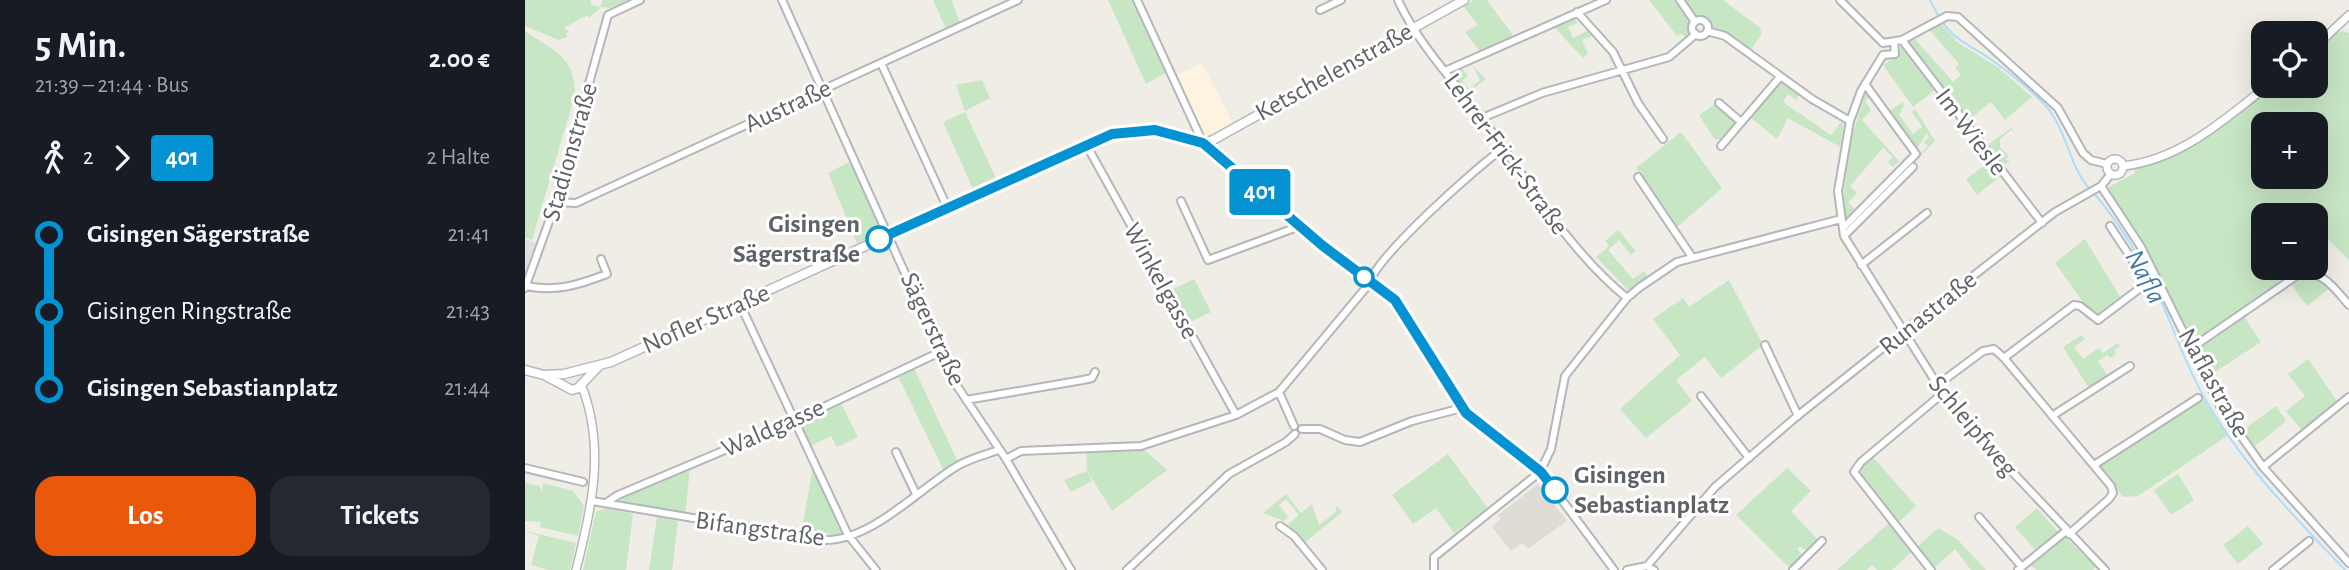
<!DOCTYPE html>
<html lang="de">
<head>
<meta charset="utf-8">
<style>
  :root { --surface:#171b24; --page:#242831; --text:#f1f3f6; --muted:#9ea1a6; --accent:#ea580c }
  body { margin:0; font-family:"Alegreya Sans",sans-serif; background:var(--page); color:var(--text); height:100vh; display:flex; flex-direction:column; font-size:26px; white-space:nowrap }
  * { box-sizing:border-box; margin:0 }
  p { font-size:23px; color:var(--muted) }
  .icon { flex:none; width:38px; height:38px; fill:none; stroke:currentColor; stroke-width:2; stroke-linecap:round; stroke-linejoin:round }
  .map { position:relative; flex:1; overflow:hidden }
  .side { display:flex; flex-direction:column; background:var(--surface); width:525px }
  .side>* { flex:none }
  .badge { padding:0 14px; border-radius:5px; font-size:24px; line-height:46px }
  .fabs { position:absolute; left:1726px; top:21px; display:grid; gap:14px }
  .fabs a { display:grid; place-items:center; width:77px; height:77px; border-radius:14px; background:var(--surface); box-shadow:0 7px 28px #0002; font-size:35px }
  .map>.badge { position:absolute; translate:-50% -50%; box-shadow:0 0 0 4px #fff }
  .legs { display:flex; align-items:center; gap:10px; height:77px; padding:0 35px; font-size:23px }
  .legs p { margin-inline-start:auto }
  .summary { display:flex; align-items:center; justify-content:space-between; height:119px; padding:0 35px }
  h1 { font-size:38px; font-weight:700; line-height:52px }
  .cta { display:flex; gap:14px; margin-top:auto; padding:14px 35px }
  .cta a { flex:1; height:80px; border-radius:21px; background:var(--accent); color:#fff; font-size:28px; font-weight:700; line-height:80px; text-align:center }
  .cta a+a { background:var(--page); color:var(--text) }
  ul { padding:0 35px; list-style:none }
  li { display:flex; align-items:center; gap:24px; height:77px; font-size:26px }
  li i { display:grid; place-items:center; width:10px; height:100%; margin:0 9px; background:currentColor }
  li i::after { content:''; width:18px; height:18px; margin:-9px; border:5px solid; border-radius:50%; background:var(--surface) }
  li p { margin-inline-start:auto }
  li:first-child i { background:linear-gradient(#0000 50%,currentColor 0) }
  li:last-child i { background:linear-gradient(currentColor 50%,#0000 0) }
  main { display:flex; flex:1; min-height:0 }
  .map>svg:first-child { display:block }
  .commercial { fill:#fdf3de }
  .industrial { fill:#e1dfdb }
  .education { fill:#dfdcd5 }
  .green { fill:#c7e6c4; fill-rule:evenodd }
  .lines { fill:none; stroke-linecap:round; stroke-linejoin:round }
  .stream { stroke:#aadefc; stroke-width:2 }
  .minor-casing { stroke:#b4b7ba; stroke-width:10 }
  .tertiary-casing { stroke:#b4b7ba; stroke-width:10 }
  .secondary-casing { stroke:#b5b9bd; stroke-width:11 }
  .minor { stroke:#fff; stroke-width:6 }
  .tertiary { stroke:#fff; stroke-width:7 }
  .secondary { stroke:#fff; stroke-width:8 }
  .line-1-casing { stroke:#fff; stroke-width:16 }
  .line-1 { stroke:#0492d2; stroke-width:10 }
  .stop-1-dot { fill:#fff; stroke:#0492d2; stroke-width:3.5 }
  .labels { text-anchor:middle; dominant-baseline:central; stroke-width:6; stroke-linejoin:round; paint-order:stroke }
  .street-label { font-size:26px; fill:#5e6266; stroke:#fff }
  .stop-label { font-size:26px; font-weight:bold; fill:#5e6266; stroke:#fff; text-anchor:end }
  .water-label { font-size:28px; font-style:italic; fill:#447aa6; stroke:#fff }
</style>
</head>
<body>
<main>
<section class="side">
<div class="summary"><div><h1>5 Min.</h1><p>21:39 – 21:44 · Bus</p></div><b>2.00 €</b></div>
<div class="legs"><svg class="icon" aria-label="walk" viewBox="0 0 24 24"><circle cx="13" cy="4" r="2"/><path d="M13 8l-2 6 4 7M11 14l-3 7M7 12l3-4h3l4 4"/></svg>2<svg class="icon" aria-label="forward" viewBox="0 0 24 24"><path d="M9 5l7 7-7 7"/></svg><b class="badge" style="background:#0492d2;color:#fff">401</b><p>2 Halte</p></div>
<ul>
<li><i style="color:#0492d2"></i><b>Gisingen Sägerstraße</b><p>21:41</p></li>
<li><i style="color:#0492d2"></i><span>Gisingen Ringstraße</span><p>21:43</p></li>
<li><i style="color:#0492d2"></i><b>Gisingen Sebastianplatz</b><p>21:44</p></li>
</ul>
<div class="cta"><a>Los</a><a>Tickets</a></div>
</section>
<div class="map">
<svg width="1824" height="570" viewBox="0 0 1824 570">
  <rect width="100%" height="100%" fill="#f0ede7"/>
  <path class="commercial" d="M 677,63 L 708,123 L 681,137 L 678,137 L 649,76 Z"/>
  <path class="industrial" d="M 0,239 L 17,246 L 0,288 Z"/>
  <path class="education" d="M 1013,484 L 1042,521 L 1003,549 L 997,543 L 986,551 L 967,527 L 976,519 L 973,515 Z"/>
  <path class="green" d="M 0,0 L 66,0 L 66,5 L 75,7 L 78,0 L 103,0 L 85,8 L 76,7 L 64,18 L 62,15 L 39,28 L 44,32 L 41,33 L 42,37 L 34,40 L 0,26 Z
    M 408,0 L 426,0 L 436,24 L 422,31 Z
    M 583,0 L 609,0 L 642,72 L 621,84 Z
    M 949,0 L 962,0 L 990,38 L 956,53 L 940,32 L 953,25 L 938,6 Z
    M 1124,0 L 1153,0 L 1167,21 L 1168,33 L 1163,39 L 1157,34 L 1152,36 Z
    M 1158,0 L 1198,0 L 1235,28 L 1237,33 L 1228,47 L 1223,49 L 1201,35 L 1185,30 L 1184,22 L 1177,17 L 1170,18 Z
    M 1050,18 L 1052,23 L 1043,27 L 1048,38 L 1062,31 L 1067,36 L 1057,40 L 1063,54 L 1058,58 L 1028,26 Z
    M 1414,21 L 1432,42 L 1474,68 L 1507,97 L 1480,120 L 1466,102 L 1442,121 L 1382,41 L 1388,37 L 1428,82 L 1436,75 L 1430,68 L 1434,64 L 1403,28 Z
    M 0,31 C 27,51 50,54 50,95 L 7,240 L 0,237 Z
    M 1818,31 L 1824,33 L 1824,260 L 1790,227 L 1790,215 L 1738,215 L 1738,249 L 1733,253 L 1738,258 L 1738,268 L 1745,268 L 1755,282 L 1669,341 L 1611,233 L 1582,188 L 1610,173 L 1610,168 L 1652,153 L 1693,128 L 1748,86 L 1790,86 L 1790,52 L 1811,33 ZM 1738,124 L 1790,124 L 1790,177 L 1738,177 Z
    M 1376,45 L 1411,89 L 1388,107 L 1358,65 L 1373,56 Z
    M 948,66 L 961,79 L 942,94 L 926,72 L 936,68 L 943,76 L 937,81 L 944,89 L 955,80 Z
    M 457,80 L 465,98 L 440,111 L 431,85 Z
    M 1253,81 L 1275,93 L 1271,100 L 1263,94 L 1258,102 L 1306,135 L 1315,123 L 1319,124 L 1315,147 L 1263,118 L 1252,139 L 1225,117 Z
    M 1341,93 L 1346,96 L 1340,101 L 1346,110 L 1337,120 L 1374,161 L 1368,167 L 1363,162 L 1368,157 L 1358,148 L 1325,186 L 1332,193 L 1323,202 L 1330,210 L 1319,221 C 1317,174 1325,135 1341,93 Z
    M 1377,102 L 1379,106 L 1374,115 L 1388,134 L 1397,127 L 1387,112 L 1390,109 L 1410,141 L 1324,228 L 1403,146 L 1399,142 L 1404,137 L 1401,134 L 1392,149 L 1365,111 Z
    M 1190,104 L 1212,121 L 1199,139 L 1190,140 L 1174,115 Z
    M 440,112 L 472,180 L 449,191 L 418,122 Z
    M 1486,128 L 1492,134 L 1486,130 L 1475,139 L 1475,147 L 1484,156 L 1481,159 L 1485,162 L 1476,166 L 1461,146 Z
    M 1156,132 L 1197,188 L 1151,228 L 1111,168 Z
    M 328,160 L 357,228 L 356,232 L 332,243 L 303,173 Z
    M 1466,161 L 1477,175 L 1452,195 L 1441,179 Z
    M 1093,230 L 1111,251 L 1106,255 L 1094,240 L 1083,250 L 1108,279 L 1119,271 L 1123,276 L 1103,290 L 1071,257 L 1084,246 L 1080,241 Z
    M 1560,239 L 1597,300 L 1576,315 L 1566,313 L 1530,263 Z
    M 1785,276 L 1798,281 L 1805,288 L 1782,306 L 1764,281 Z
    M 669,279 L 686,312 L 661,324 L 644,291 Z
    M 1204,280 L 1238,345 L 1196,378 L 1180,357 L 1151,380 L 1167,401 L 1121,438 L 1095,409 L 1155,355 L 1128,319 L 1158,298 L 1164,307 Z
    M 1718,315 L 1736,342 L 1684,376 L 1672,349 Z
    M 1557,335 L 1560,339 L 1549,347 L 1558,359 L 1574,348 L 1578,353 L 1593,343 L 1595,346 L 1589,350 L 1591,354 L 1585,358 L 1582,355 L 1573,361 L 1582,375 L 1591,370 L 1593,373 L 1565,390 L 1538,347 Z
    M 1783,359 L 1812,401 L 1778,432 L 1761,411 L 1780,396 L 1763,374 Z
    M 388,366 L 433,462 L 419,471 L 372,374 Z
    M 1677,397 L 1702,436 L 1613,496 L 1598,497 L 1574,465 Z
    M 315,401 L 333,437 L 312,447 L 306,436 L 284,447 L 275,421 Z
    M 1751,406 L 1761,421 L 1729,447 L 1716,431 Z
    M 617,448 L 642,470 L 587,511 L 562,470 L 561,451 Z
    M 923,454 L 963,509 L 929,533 L 911,508 L 888,524 L 867,495 Z
    M 1347,456 L 1391,506 L 1372,524 L 1333,472 Z
    M 288,467 L 319,530 L 317,536 L 305,538 L 305,534 L 286,530 L 285,535 L 276,534 Z
    M 165,468 L 160,516 L 95,503 L 96,496 Z
    M 1262,468 L 1286,491 L 1266,511 L 1294,541 L 1284,552 L 1275,546 L 1272,549 L 1279,557 L 1266,569 L 1211,515 Z
    M 562,471 L 567,481 L 546,492 L 539,480 Z
    M 1653,474 L 1669,500 L 1646,515 L 1629,490 Z
    M 0,483 L 14,486 L 17,491 L 18,483 L 48,491 L 59,506 L 53,536 L 15,527 L 15,517 L 14,522 L 0,521 Z
    M 761,494 L 776,513 L 787,504 L 794,525 L 810,513 L 812,506 L 817,512 L 778,544 L 761,526 L 774,515 L 761,499 L 754,505 L 763,517 L 759,521 L 738,513 Z
    M 81,508 L 108,514 L 101,570 L 58,570 L 71,512 Z
    M 1512,508 L 1533,532 L 1512,552 L 1490,527 Z
    M 132,517 L 153,521 L 147,570 L 124,570 Z
    M 1365,522 L 1387,551 L 1367,570 L 1352,570 L 1347,565 L 1342,570 L 1312,570 Z
    M 1723,526 L 1738,544 L 1713,564 L 1698,545 Z
    M 1413,528 L 1432,539 L 1461,570 L 1446,570 L 1430,549 L 1408,569 L 1391,548 Z
    M 0,531 L 51,543 L 45,570 L 24,570 L 6,565 L 14,536 Z
    M 1538,537 L 1541,538 L 1571,567 L 1568,570 L 1511,570 L 1505,564 Z"/>
  <g class="lines">
    <path class="stream" d="M 1405,0 L 1414,17
      M 1417,21 C 1429,41 1451,48 1468,61 C 1485,73 1503,88 1518,103 C 1542,127 1542,163 1564,188
      M 1568,192 C 1597,226 1622,269 1640,310 C 1651,336 1661,363 1674,388 C 1711,458 1766,513 1820,570"/>
    <g class="minor-casing">
      <path id="minor" d="M 257,0 L 428,380 L 481,459 L 546,570
        M 612,0 L 678,143 L 798,246 L 870,300 L 941,413 L 1022,480 L 1089,570
        M 873,0 C 893,44 928,80 957,118 C 1003,180 1042,249 1102,298
        M 1155,0 L 1170,22
        M 1315,0 L 1358,43
        M 795,10 L 816,0
        M 1052,12 L 1088,52 L 1113,103 L 1138,139
        M1167 28a8 8 0 1 1 16 0a8 8 0 1 1-16 0Z
        M 1182,31 L 1200,36 L 1287,99 L 1325,121
        M 1377,40 L 1517,223
        M 1358,43 L 1377,40 L 1422,16 L 1433,17 L 1533,108 L 1558,153 L 1566,160 L 1582,164
        M 1358,55 L 1336,91 L 1325,121 L 1313,191 L 1319,236 L 1427,408 L 1580,570
        M 1358,55 L 1370,54 L 1369,42
        M 356,63 L 423,209
        M 920,71 L 1081,0
        M 1194,103 L 1216,122
        M 957,118 L 1017,93 L 1144,57 L 1171,34
        M 562,146 L 711,415
        M 1196,146 L 1255,77
        M 1113,177 L 1167,257
        M 1576,186 L 1616,247 L 1695,406 L 1738,467 L 1824,563
        M 656,201 L 683,260 L 775,226
        M 31,202 L 51,203 L 493,0
        M 1318,228 L 1391,154 L 1340,84
        M 1319,236 L 1388,167
        M 1336,265 L 1402,213
        M 1,286 C 32,292 53,285 82,274 L 76,259
        M 0,288 L 31,202 L 83,15 L 115,0
        M 215,304 L 323,535 L 351,570
        M 1240,345 L 1273,416
        M 1668,347 L 1774,274 C 1797,269 1810,289 1824,305
        M 1479,358 L 1549,305 L 1555,306 L 1573,320 L 1618,286 L 1608,261 L 1585,226
        M 1411,386 L 1458,351 L 1469,349 L 1479,358 L 1586,486 L 1588,493 L 1584,499 L 1544,534
        M 754,392 L 769,426
        M 1176,396 L 1224,458
        M 441,400 L 558,380 L 567,378 L 570,372
        M 1527,416 L 1605,366
        M 777,429 L 795,429 L 820,440 L 835,442 L 887,421 L 937,408
        M 371,452 L 391,494
        M 481,459 L 496,451 L 616,446 L 711,415 L 754,392 L 844,284 C 850,258 952,166 979,148
        M 1569,465 L 1673,398
        M 1738,467 L 1824,397
        M 0,468 L 58,482
        M 67,501 L 298,540 C 344,542 391,492 429,468 C 442,459 459,455 474,450
        M 81,503 L 93,495 L 269,421 L 415,352
        M 1454,517 L 1497,567
        M 755,526 L 769,536 L 797,570
        M 1122,566 L 1190,487 L 1271,417 L 1443,280 L 1530,212 L 1576,186 L 1586,174
        M 602,570 L 704,474 L 761,442 L 770,434
        M 909,570 L 909,557 L 1015,472 L 1026,449 L 1040,376 L 1102,298 L 1115,287 L 1152,262 L 1316,219
        M 1102,570 L 1122,566 L 1129,570
        M 1268,570 L 1297,541
        M 1406,570 L 1329,472 L 1336,462 L 1417,394
        M 1493,570 L 1541,531
        M 1748,570 L 1784,541"/>
    </g>
    <g class="tertiary-casing">
      <path id="tertiary" d="M 1790,47 L 1824,15
        M1582 167a8 8 0 1 1 16 0a8 8 0 1 1-16 0Z
        M 1598,166 C 1655,160 1699,120 1742,86
        M 51,570 C 67,508 81,446 56,384"/>
    </g>
    <g class="secondary-casing">
      <path id="secondary" d="M 0,370 L 19,375 L 47,390 L 53,388 L 73,367
        M 19,375 L 39,374 L 86,362 L 582,136 L 630,130 L 678,143 L 688,140 L 939,0"/>
    </g>
    <use href="#minor" class="minor"/>
    <use href="#tertiary" class="tertiary"/>
    <use href="#secondary" class="secondary"/>
  </g>
  <g class="lines">
    <g class="line-1-casing">
      <path id="line-1" d="M 354,239 L 587,134 L 630,130 L 678,143 L 798,246 L 870,300 L 941,413 L 1016,472 L 1030,490"/>
    </g>
    <use href="#line-1" class="line-1"/>
  </g>
  <g class="stop-1-dot">
    <circle cx="354" cy="239" r="12"/>
    <circle cx="839" cy="277" r="9"/>
    <circle cx="1030" cy="490" r="12"/>
  </g>
  <g class="labels">
    <g class="street-label">
      <text transform="translate(809 72) rotate(-29)">Ketschelenstraße</text>
      <text transform="translate(263 106) rotate(-25)">Austraße</text>
      <text transform="translate(1446 132) rotate(53)">Im Wiesle</text>
      <text transform="translate(45 152) rotate(-74)">Stadionstraße</text>
      <text transform="translate(981 154) rotate(54)">Lehrer-Frick-Straße</text>
      <text transform="translate(636 281) rotate(61)">Winkelgasse</text>
      <text transform="translate(1403 313) rotate(-39)">Runastraße</text>
      <text transform="translate(181 319) rotate(-24)">Nofler Straße</text>
      <text transform="translate(408 329) rotate(65)">Sägerstraße</text>
      <text transform="translate(1689 383) rotate(61)">Naflastraße</text>
      <text transform="translate(1448 426) rotate(50)">Schleipfweg</text>
      <text transform="translate(248 428) rotate(-24)">Waldgasse</text>
      <text transform="translate(235 529) rotate(8)">Bifangstraße</text>
    </g>
    <g class="stop-label">
      <text x="335" y="224">Gisingen<tspan x="335" dy="30">Sägerstraße</tspan></text>
      <text x="1049" y="475" text-anchor="start">Gisingen<tspan x="1049" dy="30">Sebastianplatz</tspan></text>
    </g>
    <g class="water-label">
      <text transform="translate(1620 277) rotate(62)">Nafla</text>
    </g>
  </g>
</svg>
<div class="fabs">
<a><svg class="icon" aria-label="locate" viewBox="0 0 24 24"><circle cx="12" cy="12" r="6"/><path d="M12 2v4M12 18v4M2 12h4M18 12h4"/></svg></a>
<a>+</a>
<a>−</a>
</div>
<b class="badge" style="left:735px;top:192px;background:#0492d2;color:#fff">401</b>
</div>
</main>
</body>
</html>
